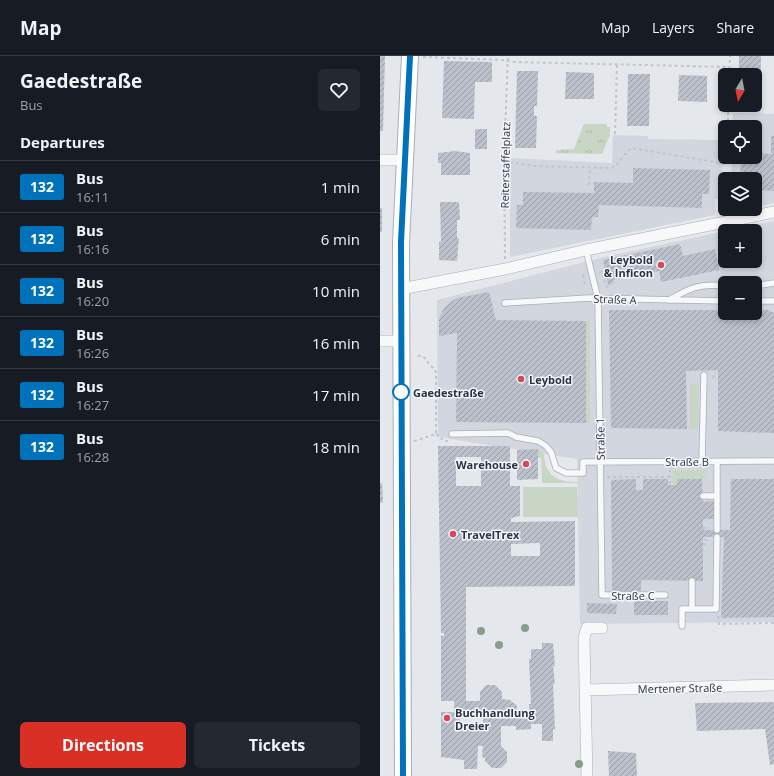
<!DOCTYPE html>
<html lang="en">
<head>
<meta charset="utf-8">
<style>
  :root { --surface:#171b24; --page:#242831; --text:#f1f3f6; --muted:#9ea1a6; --line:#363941; --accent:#d93025 }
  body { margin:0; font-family:"Open Sans",sans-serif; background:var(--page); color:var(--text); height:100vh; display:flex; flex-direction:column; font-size:15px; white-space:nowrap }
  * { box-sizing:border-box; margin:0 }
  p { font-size:13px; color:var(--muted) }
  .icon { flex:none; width:22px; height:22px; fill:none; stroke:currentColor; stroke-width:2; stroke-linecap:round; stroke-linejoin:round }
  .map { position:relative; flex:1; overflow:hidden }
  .sheet { display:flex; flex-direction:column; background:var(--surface); width:380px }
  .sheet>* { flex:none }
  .badge { padding:0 8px; border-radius:3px; font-size:14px; line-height:26px }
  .needle { width:26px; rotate:190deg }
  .tools { position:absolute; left:338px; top:12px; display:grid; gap:8px }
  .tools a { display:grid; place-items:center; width:44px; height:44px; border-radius:6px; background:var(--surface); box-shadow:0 2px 6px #0003; font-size:20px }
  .map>.badge { position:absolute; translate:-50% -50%; box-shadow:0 0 0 2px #fff }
  h2 { padding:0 20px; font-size:15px; line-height:36px }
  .round { display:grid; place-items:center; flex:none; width:42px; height:42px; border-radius:6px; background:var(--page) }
  .summary { display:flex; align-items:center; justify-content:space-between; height:68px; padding:0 20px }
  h1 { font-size:19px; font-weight:700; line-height:30px }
  .button { display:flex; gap:8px; margin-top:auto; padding:8px 20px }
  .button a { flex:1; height:46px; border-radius:6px; background:var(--accent); color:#fff; font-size:16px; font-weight:700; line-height:46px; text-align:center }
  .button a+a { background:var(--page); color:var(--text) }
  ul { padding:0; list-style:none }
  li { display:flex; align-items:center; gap:12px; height:52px; padding:0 20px; border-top:1px solid var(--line) }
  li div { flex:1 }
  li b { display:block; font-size:15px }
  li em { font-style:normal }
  li .badge { min-width:44px; font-weight:700; text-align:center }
  header { display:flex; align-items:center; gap:24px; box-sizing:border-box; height:56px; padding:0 20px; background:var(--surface); border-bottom:1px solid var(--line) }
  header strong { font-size:19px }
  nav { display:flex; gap:22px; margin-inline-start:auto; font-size:14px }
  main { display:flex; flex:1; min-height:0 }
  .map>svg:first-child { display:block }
  .built { fill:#d2d6de; fill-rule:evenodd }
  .grass { fill:#c9d6c5 }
  .park { fill:url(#park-tufts) }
  .building { fill:url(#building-hatch); fill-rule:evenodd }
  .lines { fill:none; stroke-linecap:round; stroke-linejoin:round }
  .lane-casing { stroke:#a9aeb7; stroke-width:7 }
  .street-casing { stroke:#a9aeb7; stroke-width:12 }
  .secondary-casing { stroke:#a9aeb7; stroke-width:18 }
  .path { stroke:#c2c5cb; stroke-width:2; stroke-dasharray:3 3; stroke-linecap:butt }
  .lane { stroke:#f7f8fa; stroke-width:5.5 }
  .street { stroke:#f7f8fa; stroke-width:11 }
  .secondary { stroke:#fff; stroke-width:16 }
  .tree { fill:#899d89 }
  .line-casing { stroke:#fff; stroke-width:9 }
  .line { stroke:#0072bc; stroke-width:6 }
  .poi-dot { fill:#d1495b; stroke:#f4f6f9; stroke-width:1.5 }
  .stop-dot { fill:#fff; stroke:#0072bc; stroke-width:2 }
  .labels { text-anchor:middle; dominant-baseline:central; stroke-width:3; stroke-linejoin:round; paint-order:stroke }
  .street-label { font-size:11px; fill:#2b3445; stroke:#f4f6f9 }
  .poi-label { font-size:11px; font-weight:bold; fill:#2b3445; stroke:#f4f6f9; text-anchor:start }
  .stop-label { font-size:11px; font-weight:bold; fill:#2b3445; stroke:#f4f6f9; text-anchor:start }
</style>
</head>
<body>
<header>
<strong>Map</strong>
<nav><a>Map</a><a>Layers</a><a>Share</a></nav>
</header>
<main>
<section class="sheet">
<div class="summary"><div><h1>Gaedestraße</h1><p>Bus</p></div><a class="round"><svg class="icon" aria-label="heart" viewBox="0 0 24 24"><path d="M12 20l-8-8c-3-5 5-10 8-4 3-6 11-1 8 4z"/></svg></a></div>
<h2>Departures</h2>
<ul>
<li><span class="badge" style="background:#0072bc;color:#fff">132</span><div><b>Bus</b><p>16:11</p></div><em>1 min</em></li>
<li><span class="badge" style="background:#0072bc;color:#fff">132</span><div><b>Bus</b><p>16:16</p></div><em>6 min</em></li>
<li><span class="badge" style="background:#0072bc;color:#fff">132</span><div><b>Bus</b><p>16:20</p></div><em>10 min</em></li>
<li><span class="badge" style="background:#0072bc;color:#fff">132</span><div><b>Bus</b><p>16:26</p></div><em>16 min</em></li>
<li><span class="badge" style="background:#0072bc;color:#fff">132</span><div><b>Bus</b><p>16:27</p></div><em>17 min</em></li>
<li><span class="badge" style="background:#0072bc;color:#fff">132</span><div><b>Bus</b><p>16:28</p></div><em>18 min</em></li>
</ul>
<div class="button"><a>Directions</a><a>Tickets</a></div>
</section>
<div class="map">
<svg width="394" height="720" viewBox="0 0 394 720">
  <defs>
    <pattern id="park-tufts" width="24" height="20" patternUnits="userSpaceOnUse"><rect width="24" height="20" fill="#c9d6c5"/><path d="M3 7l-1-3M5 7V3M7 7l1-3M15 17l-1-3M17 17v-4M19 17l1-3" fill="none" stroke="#adb8ab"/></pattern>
    <pattern id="building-hatch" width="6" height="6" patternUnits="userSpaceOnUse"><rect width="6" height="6" fill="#bbc0ca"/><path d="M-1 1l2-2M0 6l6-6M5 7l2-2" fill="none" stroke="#989da6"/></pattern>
  </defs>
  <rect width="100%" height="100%" fill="#e4e7ec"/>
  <path class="built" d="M 353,57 L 394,58 L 394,147 L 375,151 L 375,123 L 351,123 L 352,101 L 375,101 L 375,71 L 352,71 Z
    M 233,79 L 268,80 L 268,83 L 338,84 L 342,89 L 341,143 L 335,143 L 335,159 L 130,201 L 130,102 L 232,107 Z
    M 394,165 L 394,566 L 200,568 L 197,403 L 58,381 L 57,244 L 220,202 L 345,175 L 345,205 L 375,205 L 375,175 L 346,175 ZM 345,227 L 375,227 L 375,257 L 345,257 Z"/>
  <path class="grass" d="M 210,264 L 210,366 L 206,367 L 206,265 Z
    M 319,327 L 318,373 L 310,373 L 310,328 Z
    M 158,393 L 163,396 C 165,401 164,407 167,412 C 172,424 186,426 198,426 L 198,427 L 162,427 L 161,402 L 158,402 Z
    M 326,414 L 326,423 L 297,423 L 296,428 L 292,428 L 293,415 Z
    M 143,431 L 197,431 L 198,461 L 143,461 Z"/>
  <path class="park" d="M 204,68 L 227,68 L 227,71 L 230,71 L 230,79 L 222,98 L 176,97 L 176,94 L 194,93 Z"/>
  <path class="building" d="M 0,0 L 5,0 L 3,75 L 0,75 Z
    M 359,0 L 381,0 L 380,48 L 375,48 L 375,19 L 359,19 Z
    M 64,5 L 112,6 L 112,26 L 95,26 L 94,63 L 62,62 Z
    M 137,15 L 158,15 L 157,50 L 154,50 L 154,60 L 157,60 L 156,92 L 135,92 Z
    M 186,16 L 214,17 L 214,43 L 185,43 Z
    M 248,18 L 270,18 L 269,70 L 247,70 Z
    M 299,19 L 327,20 L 327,46 L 298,45 Z
    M 95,73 L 107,73 L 107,93 L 95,93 Z
    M 391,80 L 394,80 L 394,135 L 375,134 L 375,123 L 360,123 L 361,101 L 375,101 L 375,97 L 391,98 Z
    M 75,95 L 90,97 L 90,119 L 61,119 L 61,107 L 58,107 L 58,97 Z
    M 253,112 L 330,114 L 329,138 L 322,138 L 322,152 L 219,149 L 218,161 L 212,161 L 211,174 L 136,172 L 137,149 L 143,149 L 143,136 L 214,137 L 214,126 L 253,127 Z
    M 60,146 L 79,146 L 80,164 L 77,164 L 77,182 L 79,182 L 77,205 L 59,204 L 59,186 L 61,186 Z
    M 0,152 L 2,152 L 2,176 L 0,176 Z
    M 300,188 L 303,200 L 335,193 L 339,214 L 281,226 L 279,215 L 233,224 L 234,227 L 228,229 L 223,204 Z
    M 109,236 L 116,264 L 206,265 L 206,367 L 76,366 L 77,277 L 59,280 L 59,263 L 64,252 L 72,245 L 77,242 Z
    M 229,254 L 345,254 L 345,257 L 375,257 L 375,254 L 390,254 L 390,256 L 394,256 L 394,377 L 338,375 L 338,314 L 306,315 L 307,373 L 231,372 Z
    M 58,390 L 130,390 L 130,430 L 140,430 L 140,460 L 131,462 L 131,466 L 195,465 L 195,530 L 86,531 L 86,645 L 100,645 L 100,636 L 106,629 L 115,629 L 122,636 L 122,643 L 130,644 L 137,650 L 137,660 L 149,660 L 149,648 L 151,648 L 149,603 L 151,603 L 151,593 L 162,593 L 162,587 L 173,587 L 175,610 L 173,610 L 175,628 L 173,628 L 175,673 L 173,673 L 173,685 L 162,685 L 162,668 L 151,668 L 151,673 L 136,674 L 136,670 L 121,670 L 121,690 L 127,696 L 127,706 L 121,712 L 112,712 L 105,705 L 105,702 L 102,701 L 103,690 L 98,690 L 97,713 L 84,713 L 84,704 L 61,701 L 61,656 L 74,656 L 74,645 L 61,645 L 61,580 L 64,580 L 64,577 L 61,577 ZM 76,401 L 101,401 L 101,430 L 76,430 ZM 160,487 L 160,500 L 131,500 L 131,488 ZM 79,657 L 103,659 L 103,667 L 80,667 Z
    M 158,393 L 158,423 L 137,424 L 137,394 Z
    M 256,423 L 256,434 L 263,434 L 263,423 L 288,423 L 288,429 L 297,429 L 297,423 L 322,423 L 323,446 L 336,445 L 336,463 L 323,463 L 323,474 L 350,474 L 351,423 L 394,423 L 394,561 L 341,562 L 344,481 L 323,481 L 323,525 L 261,524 L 261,535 L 232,536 L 231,424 Z
    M 0,427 L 2,427 L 3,446 L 0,447 Z
    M 254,545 L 288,545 L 288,559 L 254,559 Z
    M 207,547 L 237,548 L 236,558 L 207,557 Z
    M 394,646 L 394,708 L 390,709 L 385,673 L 317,675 L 315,647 Z
    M 228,695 L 256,697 L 257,720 L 229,720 Z"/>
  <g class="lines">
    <g class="lane-casing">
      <path id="lane" d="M 206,194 L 218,243 L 222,539 L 285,539
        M 375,230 L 394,227
        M 289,244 C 310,232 320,227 345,230
        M 375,245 L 394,245
        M 125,247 L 209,242 L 345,245
        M 72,378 L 128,377 L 136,381 L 158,385 L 166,390 L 171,396 L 176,412 L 186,417 L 203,417 L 203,406 L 394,405
        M 322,405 L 324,319
        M 323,440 L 337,440
        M 337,474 L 337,406
        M 312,553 L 336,553 L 337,481
        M 302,570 L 302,553 L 312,553 L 312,525"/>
    </g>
    <g class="street-casing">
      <path id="street" d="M 0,104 L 26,104
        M 21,233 L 125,213 L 206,194 L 394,156
        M 0,285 L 21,285
        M 205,634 L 394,629
        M 207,720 L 204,582 L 207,572 L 222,572"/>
    </g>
    <g class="secondary-casing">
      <path id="secondary" d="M 23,720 L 21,187 L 30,0"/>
    </g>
    <path class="path" d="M 43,1 L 123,4 L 133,6 L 350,11
      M 349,19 L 350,0
      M 348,71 L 348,49
      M 235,78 L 237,8
      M 124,105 L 153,110 L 231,112 C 241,109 243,96 252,92 L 346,108
      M 209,129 L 210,111
      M 125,203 L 124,101 L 128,0
      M 219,216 L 223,216 L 225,228 L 229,234
      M 203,219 L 205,230
      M 333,322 L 336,316
      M 56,378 L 64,385 L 68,385
      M 34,385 L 56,378 L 56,316 L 43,300 L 35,300
      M 227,421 L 290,421
      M 290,428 L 290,414
      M 323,472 L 330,472
      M 323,489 L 325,488 L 325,484 L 330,484
      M 338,560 L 339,568 L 394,567"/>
    <use href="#lane" class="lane"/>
    <use href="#street" class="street"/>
    <use href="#secondary" class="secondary"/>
  </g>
  <g class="tree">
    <circle cx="145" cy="572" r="4"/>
    <circle cx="101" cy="575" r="4"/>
    <circle cx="119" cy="589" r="4"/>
    <circle cx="199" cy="708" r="4"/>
  </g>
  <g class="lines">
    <g class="line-casing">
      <path id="line" d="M 23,720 L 21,186 L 30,0"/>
    </g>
    <use href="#line" class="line"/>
  </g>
  <g class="poi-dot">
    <circle cx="281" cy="209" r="4"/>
    <circle cx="141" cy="323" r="4"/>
    <circle cx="146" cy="408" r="4"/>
    <circle cx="73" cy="478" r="4"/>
    <circle cx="67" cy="662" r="4"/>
  </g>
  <circle class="stop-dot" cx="21" cy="336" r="8"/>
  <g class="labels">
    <g class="street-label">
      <text transform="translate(125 109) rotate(-89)">Reiterstaffelplatz</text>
      <text transform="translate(235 243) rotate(2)">Straße A</text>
      <text transform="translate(220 383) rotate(-91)">Straße 1</text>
      <text x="307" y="405">Straße B</text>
      <text x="253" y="539">Straße C</text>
      <text transform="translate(300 632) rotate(-1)">Mertener Straße</text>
    </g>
    <g class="poi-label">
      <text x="273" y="203" text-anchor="end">Leybold<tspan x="273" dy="13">&amp; Inficon</tspan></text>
      <text x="149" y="323">Leybold</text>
      <text x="138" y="408" text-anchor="end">Warehouse</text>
      <text x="81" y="478">TravelTrex</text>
      <text x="75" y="656">Buchhandlung<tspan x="75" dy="13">Dreier</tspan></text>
    </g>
    <g class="stop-label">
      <text x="33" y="336">Gaedestraße</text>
    </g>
  </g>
</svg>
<div class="tools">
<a><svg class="needle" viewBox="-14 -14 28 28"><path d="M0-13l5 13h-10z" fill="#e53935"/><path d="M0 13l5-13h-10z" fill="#9ea1a6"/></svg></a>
<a><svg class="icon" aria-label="locate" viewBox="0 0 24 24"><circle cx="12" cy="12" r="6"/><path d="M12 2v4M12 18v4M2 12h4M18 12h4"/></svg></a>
<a><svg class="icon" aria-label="layers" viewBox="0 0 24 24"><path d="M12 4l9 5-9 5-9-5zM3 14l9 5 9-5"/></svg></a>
<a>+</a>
<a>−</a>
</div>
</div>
</main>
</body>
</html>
